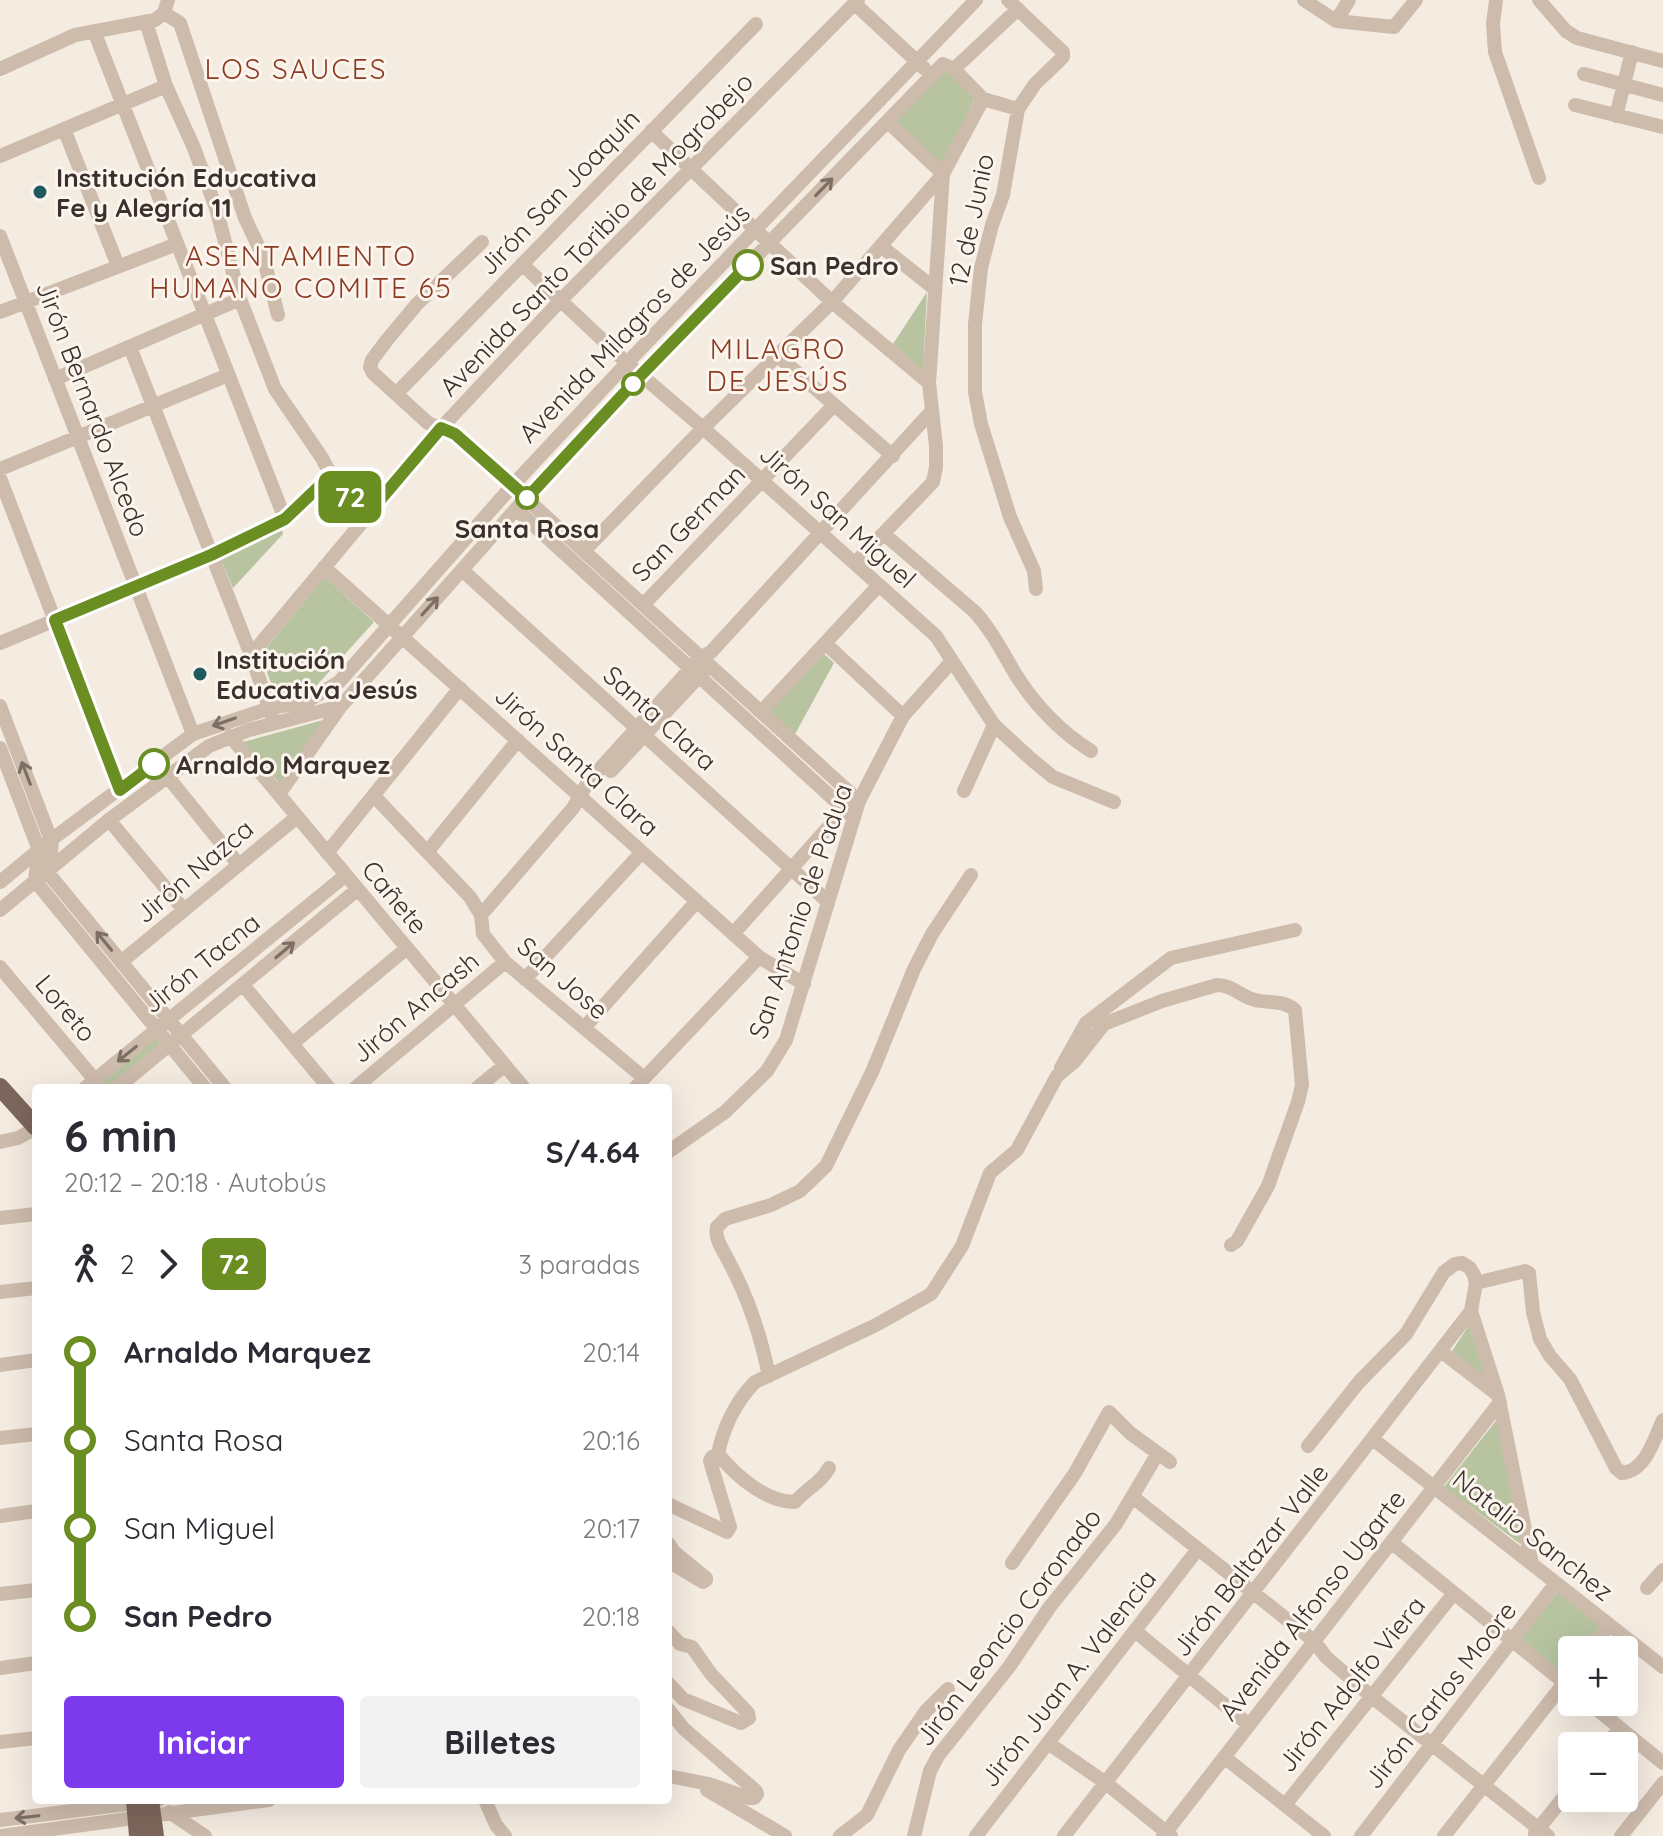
<!DOCTYPE html>
<html lang="es">
<head>
<meta charset="utf-8">
<style>
  :root { --surface:#fff; --page:#f2f2f3; --text:#2b2b33; --muted:#7c7c81; --accent:#7c3aed }
  body { margin:0; font-family:Quicksand,sans-serif; background:var(--page); color:var(--text); height:100vh; display:flex; flex-direction:column; font-size:30px; white-space:nowrap }
  * { box-sizing:border-box; margin:0 }
  p { font-size:26px; color:var(--muted) }
  .icon { flex:none; width:44px; height:44px; fill:none; stroke:currentColor; stroke-width:2; stroke-linecap:round; stroke-linejoin:round }
  .map { position:relative; flex:1; overflow:hidden }
  .drawer { position:absolute; left:32px; top:1084px; width:640px; height:720px; display:flex; flex-direction:column; background:var(--surface); border-radius:8px; box-shadow:0 8px 32px #0002 }
  .drawer>* { flex:none }
  .badge { padding:0 16px; border-radius:12px; font-size:28px; line-height:52px }
  .fabs { position:absolute; left:1558px; top:1636px; display:grid; gap:16px }
  .fabs a { display:grid; place-items:center; width:80px; height:80px; border-radius:8px; background:var(--surface); box-shadow:0 8px 32px #0002; font-size:40px }
  .map>.badge { position:absolute; translate:-50% -50%; box-shadow:0 0 0 4px #fff }
  .legs { display:flex; align-items:center; gap:12px; height:88px; padding:0 32px; font-size:26px }
  .legs p { margin-inline-start:auto }
  .headline { display:flex; align-items:center; justify-content:space-between; height:136px; padding:0 32px }
  h1 { font-size:44px; font-weight:700; line-height:60px }
  .cta { display:flex; gap:16px; margin-top:auto; padding:16px 32px }
  .cta a { flex:1; height:92px; border-radius:8px; background:var(--accent); color:#fff; font-size:32px; font-weight:700; line-height:92px; text-align:center }
  .cta a+a { background:var(--page); color:var(--text) }
  ul { padding:0 32px; list-style:none }
  li { display:flex; align-items:center; gap:28px; height:88px; font-size:30px }
  li i { display:grid; place-items:center; width:12px; height:100%; margin:0 10px; background:currentColor }
  li i::after { content:''; width:20px; height:20px; margin:-10px; border:6px solid; border-radius:50%; background:var(--surface) }
  li p { margin-inline-start:auto }
  li:first-child i { background:linear-gradient(#0000 50%,currentColor 0) }
  li:last-child i { background:linear-gradient(currentColor 50%,#0000 0) }
  .map>svg:first-child { display:block }
  .green { fill:#b8c4a0 }
  .lines { fill:none; stroke-linecap:round; stroke-linejoin:round }
  .minor { stroke:#cdbbac; stroke-width:14 }
  .major { stroke:#7d675c; stroke-width:18 }
  .oneway { stroke:#7d6f65 }
  .line-1-casing { stroke:#fff; stroke-width:18 }
  .line-1 { stroke:#6b8e23; stroke-width:12 }
  .poi-dot { fill:#1f5a5e; stroke:#fbf5ee; stroke-width:3 }
  .stop-1-dot { fill:#fff; stroke:#6b8e23; stroke-width:4 }
  .labels { text-anchor:middle; dominant-baseline:central; stroke-width:6; stroke-linejoin:round; paint-order:stroke }
  .poi-label { font-size:26px; font-weight:bold; fill:#3b302b; stroke:#fbf5ee; text-anchor:start }
  .street-label { font-size:26px; fill:#3b302b; stroke:#fbf5ee }
  .stop-label { font-size:26px; font-weight:bold; fill:#3b302b; stroke:#fbf5ee; text-anchor:start }
  .neighbourhood-label { font-size:28px; letter-spacing:2px; fill:#8c3b22; stroke:#fbf5ee }
</style>
</head>
<body>
<div class="map">
<svg width="1663" height="1836" viewBox="0 0 1663 1836">
  <rect width="100%" height="100%" fill="#f4ebe1"/>
  <path class="green" d="M 943,67 L 975,98 L 943,167 L 893,119 Z
    M 927,292 L 923,370 L 893,344 Z
    M 281,526 L 283,534 L 233,588 L 220,557 Z
    M 325,577 L 374,622 L 317,685 L 300,695 L 277,699 L 265,667 L 275,660 L 269,659 L 263,652 Z
    M 823,653 L 834,663 L 794,736 L 768,713 Z
    M 327,719 L 280,784 L 243,742 Z
    M 155,1038 L 161,1046 L 112,1088 L 96,1088 Z
    M 1471,1322 L 1487,1379 L 1452,1351 Z
    M 1498,1418 L 1523,1546 L 1444,1487 Z
    M 1559,1591 L 1602,1626 L 1583,1650 L 1572,1650 L 1572,1664 L 1563,1675 L 1520,1639 Z"/>
  <g class="lines">
    <path class="minor" d="M 1008,0 L 1063,52 L 1063,57 L 1035,84 L 1018,109 L 1003,195 L 992,225 L 981,268 L 975,324 L 975,392 L 981,424 L 1010,517 L 1034,571 L 1036,589
      M 1304,0 L 1336,21 L 1349,0
      M 1496,0 L 1493,24 L 1495,52 L 1539,178
      M 1539,0 L 1566,31 L 1577,38 L 1663,61
      M 854,3 L 924,68
      M 164,13 L 180,23 L 245,218 L 263,256 L 278,315
      M 1336,21 L 1394,27 L 1416,0
      M 146,22 L 166,86 L 194,148 L 216,208 L 240,299 L 275,389 L 322,458 L 336,485 L 369,513
      M 94,31 L 285,519
      M 0,69 L 75,35 L 155,20 L 164,13 L 168,0
      M 954,69 L 1018,9
      M 1584,74 L 1663,95
      M 983,99 L 1018,109
      M 1575,105 L 1663,127
      M 1616,116 L 1632,52
      M 64,129 L 118,266
      M 651,131 L 832,302 L 929,383
      M 0,156 L 166,86
      M 0,236 L 193,734
      M 482,242 L 417,304 L 387,340 L 372,360 L 370,367 L 373,373 L 428,423 L 455,434 L 859,801
      M 882,247 L 935,289
      M 522,264 L 627,363 L 703,428 L 936,636 L 994,725 L 1031,759 L 1053,777 L 1114,802
      M 0,312 L 177,244
      M 130,347 L 251,655 L 272,716
      M 778,356 L 893,456
      M 55,379 L 240,299
      M 396,394 L 756,24
      M 0,469 L 228,375
      M 0,478 L 120,790
      M 516,509 L 853,817
      M 884,534 L 975,612 C 992,631 1003,653 1016,675 C 1035,705 1061,732 1091,751
      M 584,551 L 703,428 L 832,302 L 943,174 L 888,122
      M 855,563 L 933,482 L 936,467 L 936,446 L 929,383 L 943,174 L 983,99
      M 324,567 L 759,957 L 804,984
      M 462,570 L 827,901
      M 643,605 L 834,405
      M 0,643 L 211,555 L 285,519 L 331,475
      M 825,643 L 903,716
      M 251,655 L 441,428 L 561,300 L 858,0
      M 0,706 L 51,840 C 54,852 46,861 48,873 L 225,1088
      M 761,712 L 879,585
      M 230,736 L 524,1088
      M 0,748 L 39,850 C 41,861 33,871 36,882 L 205,1088
      M 611,771 L 703,672
      M 167,776 L 239,865
      M 964,791 L 994,725
      M 279,794 L 341,706 L 516,509 L 640,376 L 943,64 L 954,69 L 983,99
      M 374,796 L 470,897 L 481,915 L 483,934 L 505,962 L 644,1078
      M 109,820 L 184,910
      M 428,851 L 518,740
      M 327,853 L 460,688
      M 0,882 L 51,840 L 193,734 L 270,708 L 306,702 L 339,682 L 513,485 L 627,363 L 976,0
      M 0,910 L 109,820 L 209,746 L 249,730 L 341,706
      M 481,915 L 573,808 L 588,782 L 700,658 L 711,652 L 930,413
      M 733,934 L 850,803
      M 121,962 L 297,817
      M 0,967 L 95,1080
      M 525,979 L 642,852
      M 243,985 L 329,1088
      M 584,1028 L 697,901
      M 292,1044 L 407,948
      M 1061,1068 L 1086,1023 L 1171,958 L 1295,930
      M 85,1088 L 346,875
      M 117,1088 L 358,889
      M 355,1088 L 505,962
      M 477,1088 L 505,1065
      M 635,1088 L 759,957
      M 0,1142 L 18,1138 L 36,1128
      M 668,1152 L 725,1112 L 767,1071 L 786,1040 L 859,801 L 903,716 L 952,661
      M 0,1218 L 36,1214
      M 1476,1283 L 1525,1271 L 1529,1273 L 1533,1312 L 1540,1339 L 1550,1356 L 1570,1379 L 1616,1468 L 1622,1473 C 1646,1471 1654,1439 1663,1420
      M 0,1292 L 36,1288
      M 1442,1352 L 1498,1395
      M 0,1365 L 36,1360
      M 769,1376 C 761,1337 748,1297 729,1262 C 724,1251 714,1239 717,1227 L 725,1219 L 771,1205 L 800,1191 L 826,1166 L 873,1070 L 914,969 L 932,934 L 971,875
      M 0,1438 L 36,1434
      M 1374,1440 L 1663,1667
      M 1308,1446 L 1359,1382 L 1406,1334 L 1444,1272 L 1455,1264 L 1462,1263 L 1470,1268 L 1474,1275 L 1476,1283 L 1471,1311 L 1498,1395 L 1532,1564
      M 718,1454 C 723,1428 736,1401 755,1382 L 876,1325 L 931,1294 L 962,1246 L 990,1173 L 1017,1150 L 1057,1076 L 1075,1061 L 1104,1024 L 1162,1001 L 1217,985 C 1231,985 1237,993 1249,998 C 1264,1005 1281,998 1295,1010 L 1302,1085 L 1298,1102 L 1268,1186 L 1237,1241 L 1231,1245
      M 1134,1498 L 1314,1641 L 1326,1657 L 1372,1697 L 1548,1836
      M 668,1504 L 727,1532 L 730,1527 L 710,1461 L 712,1457 L 718,1454 C 736,1476 766,1502 795,1502 C 806,1489 821,1483 829,1468
      M 0,1516 L 36,1511
      M 1391,1542 L 1572,1689
      M 668,1543 L 674,1552 L 706,1578 L 706,1580 L 703,1582 L 668,1561
      M 1012,1563 L 1075,1473 L 1109,1412 L 1130,1433 L 1170,1462
      M 1647,1588 L 1663,1570
      M 0,1594 L 36,1590
      M 668,1631 L 680,1644 L 692,1647 L 711,1674 L 748,1713 L 749,1718 L 741,1723 L 683,1699 L 668,1683
      M 1135,1631 L 1249,1725
      M 1590,1650 L 1609,1625
      M 0,1668 L 36,1663
      M 1588,1702 L 1663,1763
      M 668,1709 L 684,1729 L 756,1791 L 757,1794 L 754,1798 L 749,1798 L 709,1784 L 668,1776
      M 0,1742 L 36,1738
      M 1048,1743 L 1106,1783 L 1171,1836
      M 1605,1746 L 1620,1728
      M 1224,1757 L 1324,1836
      M 707,1790 L 785,1836
      M 485,1800 L 496,1825 L 505,1836
      M 1285,1805 L 1454,1593
      M 169,1812 L 205,1836
      M 0,1820 L 159,1800
      M 1535,1833 L 1572,1787
      M 1,1836 L 269,1800
      M 840,1836 L 867,1815 L 899,1750 L 926,1711 L 948,1689
      M 914,1836 L 930,1771 L 938,1756 L 1009,1667 L 1049,1608 L 1116,1524 L 1158,1453
      M 976,1836 L 1198,1549
      M 1064,1836 L 1471,1311
      M 1163,1836 L 1500,1402
      M 1361,1836 L 1556,1583
      M 1444,1836 L 1572,1673
      M 1621,1836 L 1663,1783"/>
    <path class="major" d="M 0,1087 L 36,1127
      M 135,1800 L 138,1836
      M 150,1800 L 155,1836"/>
  </g>
  <defs><path id="oneway-shaft" d="M-6 0H5M1.5-3L5.5 0L1.5 3" fill="none" stroke-width="1.6" stroke-linecap="round" stroke-linejoin="round" transform="scale(2)"/></defs>
  <g class="oneway">
    <use href="#oneway-shaft" transform="translate(824 187) rotate(-46)"/>
    <use href="#oneway-shaft" transform="translate(430 606) rotate(-48)"/>
    <use href="#oneway-shaft" transform="translate(224 722) rotate(161)"/>
    <use href="#oneway-shaft" transform="translate(26 773) rotate(-111)"/>
    <use href="#oneway-shaft" transform="translate(104 941) rotate(-129)"/>
    <use href="#oneway-shaft" transform="translate(285 950) rotate(-40)"/>
    <use href="#oneway-shaft" transform="translate(127 1054) rotate(141)"/>
    <use href="#oneway-shaft" transform="translate(27 1817) rotate(174)"/>
  </g>
  <g class="lines">
    <g class="line-1-casing">
      <path id="line-1" d="M 154,764 L 120,790 L 55,620 L 211,555 L 285,519 L 331,475 L 336,485 L 369,513 L 441,428 L 455,434 L 527,498 L 640,376 L 748,265"/>
    </g>
    <use href="#line-1" class="line-1"/>
  </g>
  <g class="poi-dot">
    <circle cx="40" cy="192" r="8"/>
    <circle cx="200" cy="674" r="8"/>
  </g>
  <g class="stop-1-dot">
    <circle cx="748" cy="265" r="14"/>
    <circle cx="633" cy="384" r="10"/>
    <circle cx="527" cy="498" r="10"/>
    <circle cx="154" cy="764" r="14"/>
  </g>
  <g class="labels">
    <g class="poi-label">
      <text x="56" y="177">Institución Educativa<tspan x="56" dy="30">Fe y Alegría 11</tspan></text>
      <text x="216" y="659">Institución<tspan x="216" dy="30">Educativa Jesús</tspan></text>
    </g>
    <g class="street-label">
      <text transform="translate(559 192) rotate(-46)">Jirón San Joaquín</text>
      <text transform="translate(971 220) rotate(-78)">12 de Junio</text>
      <text transform="translate(596 234) rotate(-46)">Avenida Santo Toribio de Mogrobejo</text>
      <text transform="translate(634 323) rotate(-46)">Avenida Milagros de Jesús</text>
      <text transform="translate(93 409) rotate(69)">Jirón Bernardo Alcedo</text>
      <text transform="translate(838 516) rotate(42)">Jirón San Miguel</text>
      <text transform="translate(688 523) rotate(-46)">San German</text>
      <text transform="translate(660 718) rotate(42)">Santa Clara</text>
      <text transform="translate(577 761) rotate(42)">Jirón Santa Clara</text>
      <text transform="translate(194 871) rotate(-40)">Jirón Nazca</text>
      <text transform="translate(395 897) rotate(50)">Cañete</text>
      <text transform="translate(800 911) rotate(-71)">San Antonio de Padua</text>
      <text transform="translate(201 963) rotate(-39)">Jirón Tacna</text>
      <text transform="translate(563 978) rotate(41)">San Jose</text>
      <text transform="translate(415 1007) rotate(-40)">Jirón Ancash</text>
      <text transform="translate(66 1008) rotate(50)">Loreto</text>
      <text transform="translate(1533 1535) rotate(38)">Natalio Sanchez</text>
      <text transform="translate(1250 1560) rotate(-52)">Jirón Baltazar Valle</text>
      <text transform="translate(1312 1605) rotate(-52)">Avenida Alfonso Ugarte</text>
      <text transform="translate(1008 1627) rotate(-53)">Jirón Leoncio Coronado</text>
      <text transform="translate(1068 1678) rotate(-52)">Jirón Juan A. Valencia</text>
      <text transform="translate(1351 1684) rotate(-51)">Jirón Adolfo Viera</text>
      <text transform="translate(1440 1695) rotate(-52)">Jirón Carlos Moore</text>
    </g>
    <g class="stop-label">
      <text x="770" y="265">San Pedro</text>
      <text x="527" y="528" text-anchor="middle">Santa Rosa</text>
      <text x="176" y="764">Arnaldo Marquez</text>
    </g>
    <g class="neighbourhood-label">
      <text x="296" y="68">LOS SAUCES</text>
      <text x="301" y="255">ASENTAMIENTO<tspan x="301" dy="32">HUMANO COMITE 65</tspan></text>
      <text x="778" y="348">MILAGRO<tspan x="778" dy="32">DE JESÚS</tspan></text>
    </g>
  </g>
</svg>
<div class="fabs">
<a>+</a>
<a>−</a>
</div>
<b class="badge" style="left:350px;top:497px;background:#6b8e23;color:#fff">72</b>
<section class="drawer">
<div class="headline"><div><h1>6 min</h1><p>20:12 – 20:18 · Autobús</p></div><b>S/4.64</b></div>
<div class="legs"><svg class="icon" aria-label="walk" viewBox="0 0 24 24"><circle cx="13" cy="4" r="2"/><path d="M13 8l-2 6 4 7M11 14l-3 7M7 12l3-4h3l4 4"/></svg>2<svg class="icon" aria-label="forward" viewBox="0 0 24 24"><path d="M9 5l7 7-7 7"/></svg><b class="badge" style="background:#6b8e23;color:#fff">72</b><p>3 paradas</p></div>
<ul>
<li><i style="color:#6b8e23"></i><b>Arnaldo Marquez</b><p>20:14</p></li>
<li><i style="color:#6b8e23"></i><span>Santa Rosa</span><p>20:16</p></li>
<li><i style="color:#6b8e23"></i><span>San Miguel</span><p>20:17</p></li>
<li><i style="color:#6b8e23"></i><b>San Pedro</b><p>20:18</p></li>
</ul>
<div class="cta"><a>Iniciar</a><a>Billetes</a></div>
</section>
</div>
</body>
</html>
